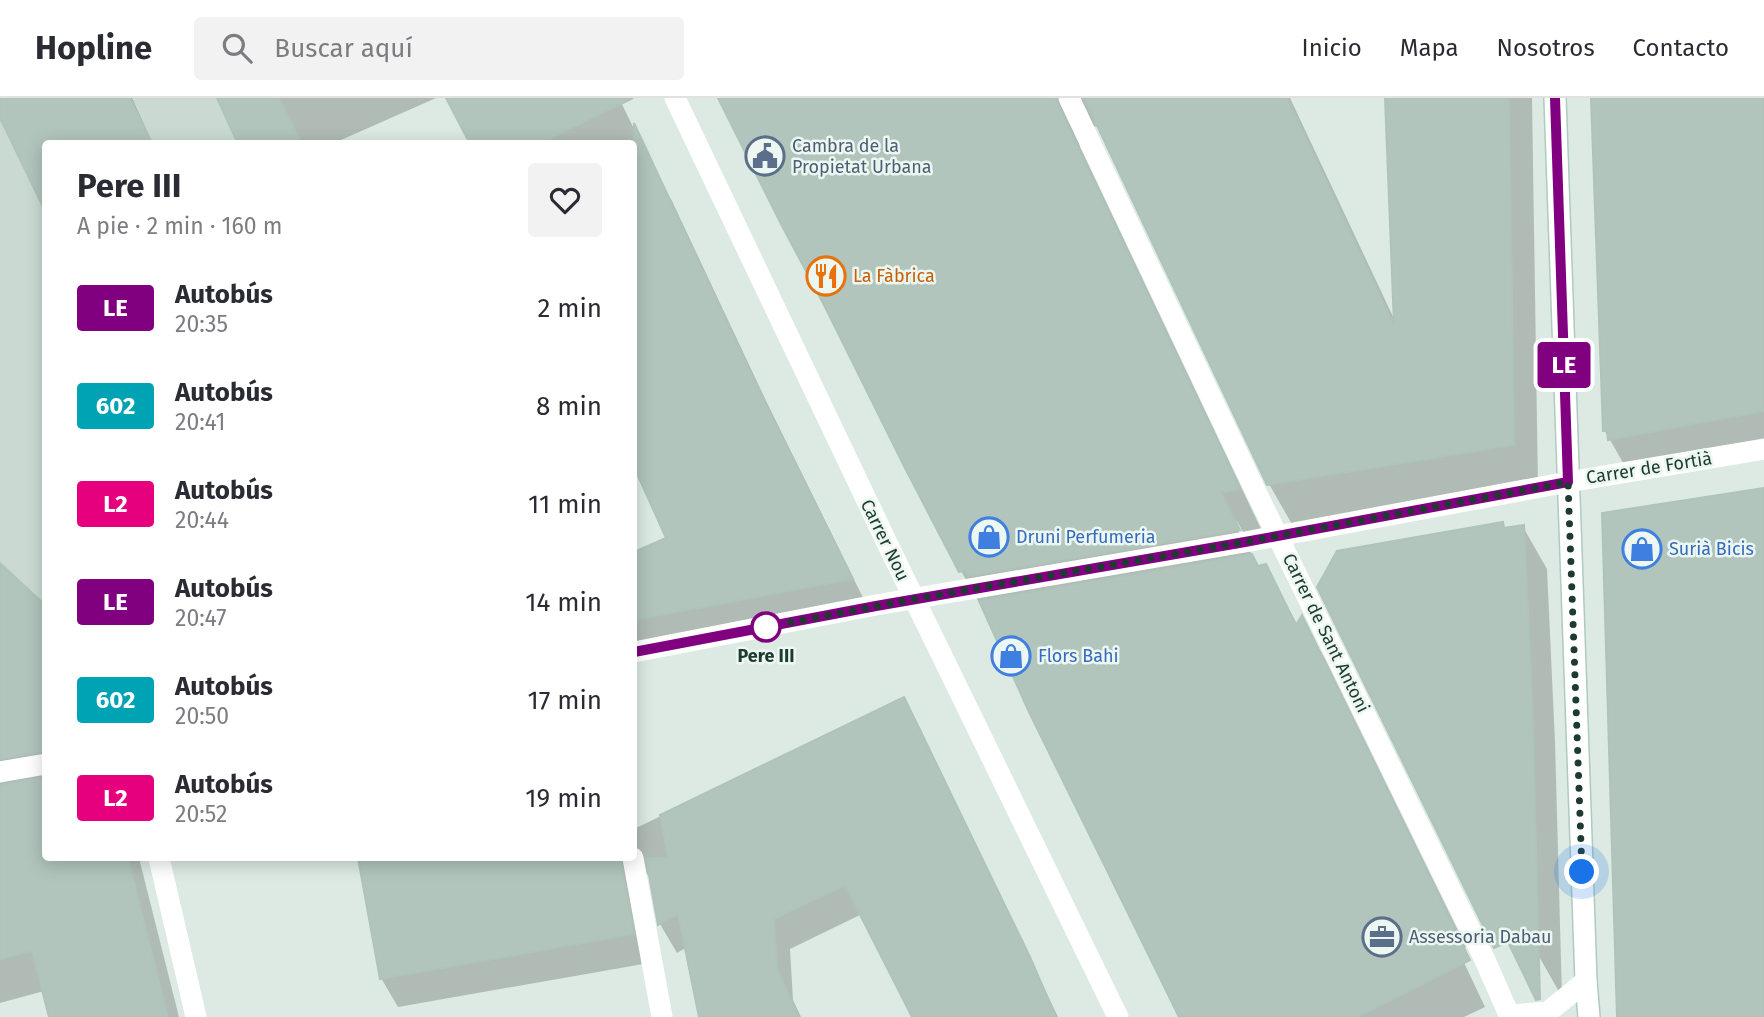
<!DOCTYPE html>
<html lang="es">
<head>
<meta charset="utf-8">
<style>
  :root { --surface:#fff; --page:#f2f2f3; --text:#2b2b33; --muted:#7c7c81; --line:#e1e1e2 }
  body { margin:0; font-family:"Fira Sans",sans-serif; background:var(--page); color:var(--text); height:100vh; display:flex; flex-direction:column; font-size:26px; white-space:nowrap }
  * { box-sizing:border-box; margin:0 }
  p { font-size:23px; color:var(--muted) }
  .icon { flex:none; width:38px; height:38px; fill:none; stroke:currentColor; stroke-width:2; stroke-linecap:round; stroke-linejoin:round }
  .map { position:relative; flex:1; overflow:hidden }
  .panel { position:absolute; left:42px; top:42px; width:595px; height:721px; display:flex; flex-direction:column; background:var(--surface); border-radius:7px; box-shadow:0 4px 18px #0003 }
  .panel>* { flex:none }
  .badge { padding:0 14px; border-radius:5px; font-size:24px; line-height:46px }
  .you { position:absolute; width:35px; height:35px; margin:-18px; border:5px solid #fff; border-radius:50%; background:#1a73e8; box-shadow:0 0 0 10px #1a73e833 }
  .map>.badge { position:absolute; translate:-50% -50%; box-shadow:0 0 0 4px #fff }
  .round { display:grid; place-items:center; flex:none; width:74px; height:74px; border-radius:7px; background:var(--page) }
  .overview { display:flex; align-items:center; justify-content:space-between; height:119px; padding:0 35px }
  h1 { font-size:33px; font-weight:700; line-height:52px }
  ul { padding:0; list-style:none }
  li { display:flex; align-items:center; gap:21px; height:98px; padding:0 35px }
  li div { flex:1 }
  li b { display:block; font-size:26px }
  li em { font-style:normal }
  li .badge { min-width:77px; font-weight:700; text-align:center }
  header { display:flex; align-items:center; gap:42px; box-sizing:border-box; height:98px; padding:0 35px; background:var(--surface); border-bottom:2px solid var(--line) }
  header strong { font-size:33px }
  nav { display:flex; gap:38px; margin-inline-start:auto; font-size:24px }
  .search { width:490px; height:63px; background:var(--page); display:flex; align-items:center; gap:18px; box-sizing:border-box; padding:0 24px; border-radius:7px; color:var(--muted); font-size:26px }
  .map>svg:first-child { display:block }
  .built { fill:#cadad2 }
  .shadow { fill:#0003 }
  .building { fill:#b1c5bc; stroke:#aec4b9; stroke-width:2 }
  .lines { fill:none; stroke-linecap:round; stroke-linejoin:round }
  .secondary-casing { stroke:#aecbbe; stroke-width:24 }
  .street { stroke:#fff; stroke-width:21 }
  .secondary { stroke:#fff; stroke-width:21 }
  .line-casing { stroke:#fff; stroke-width:16 }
  .line { stroke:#800080; stroke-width:10 }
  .walk { stroke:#1d3b30; stroke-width:7; stroke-dasharray:0 12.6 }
  .stop-dot { fill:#fff; stroke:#800080; stroke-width:3.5 }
  .labels { text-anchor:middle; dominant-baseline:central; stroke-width:5; stroke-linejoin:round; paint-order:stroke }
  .service-label { font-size:18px; fill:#4e5e75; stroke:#edf7f1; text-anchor:start }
  .food-label { font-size:18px; fill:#c56008; stroke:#edf7f1; text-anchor:start }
  .street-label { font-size:18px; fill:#1d3b30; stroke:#edf7f1 }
  .shop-label { font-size:18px; fill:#366cbe; stroke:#edf7f1; text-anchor:start }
  .stop-label { font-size:18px; font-weight:bold; fill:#1d3b30; stroke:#edf7f1 }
</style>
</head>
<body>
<header>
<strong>Hopline</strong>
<div class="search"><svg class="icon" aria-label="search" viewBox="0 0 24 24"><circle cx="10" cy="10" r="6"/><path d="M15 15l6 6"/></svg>Buscar aquí</div>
<nav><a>Inicio</a><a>Mapa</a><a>Nosotros</a><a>Contacto</a></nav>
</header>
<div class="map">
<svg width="1764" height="919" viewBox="0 0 1764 919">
  <rect width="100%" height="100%" fill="#dceae3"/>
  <path class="built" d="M 0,0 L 217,0 L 238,45 L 46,46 L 45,508 L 0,465 Z"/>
  <path class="shadow" d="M 0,0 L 132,0 L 153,46 L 46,46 L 0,16 Z
    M 219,0 L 436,0 L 332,46 L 240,46 Z
    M 448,0 L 619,0 L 654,72 L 672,103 L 767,305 L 870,514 L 634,557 L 634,456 L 669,441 L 634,365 L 634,46 L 472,46 Z
    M 720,0 L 1290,0 L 1396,225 L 1386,0 L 1532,0 L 1538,389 L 1293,428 L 1269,386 L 1100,30 L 1094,28 L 1088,29 L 1079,43 L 1080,49 L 1262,433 L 1244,436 L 1237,423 L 1234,425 L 1259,469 L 1265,468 L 1298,528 L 1302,521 L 1325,561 L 1466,849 L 1458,852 L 1485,909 L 1464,919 L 1182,919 L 985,515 L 961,473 Z
    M 1593,0 L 1764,0 L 1764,352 L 1630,377 L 1605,333 Z
    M 1502,426 L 1505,431 L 1523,429 L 1547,471 L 1555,644 L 1562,899 L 1541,862 L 1521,822 Z
    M 0,483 L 46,510 L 46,760 L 139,760 L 179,919 L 51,919 L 44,893 L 0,905 Z
    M 903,601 L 920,630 L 1058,919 L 914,919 L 862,816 L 790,851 L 793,902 L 801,919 L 701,919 L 687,849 L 677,855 L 660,826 L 651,776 L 649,776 L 640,779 L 649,865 L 398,909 L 381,880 L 360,760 L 634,760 L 634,731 Z"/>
  <path class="building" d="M 0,0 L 130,0 L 152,46 L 46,46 L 46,115 L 0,20 Z
    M 217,0 L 279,0 L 302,46 L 238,46 Z
    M 446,0 L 633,0 L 539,46 L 470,46 Z
    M 718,0 L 1056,0 L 1057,6 L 1240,391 L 1221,394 L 1240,432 L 968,478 L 966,472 L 959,474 L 905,370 L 824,207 L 781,126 Z
    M 1084,0 L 1287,0 L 1394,227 L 1385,0 L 1509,0 L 1514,347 L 1267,387 Z
    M 1591,0 L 1764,0 L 1764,313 L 1608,342 L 1607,333 L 1603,333 Z
    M 634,25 L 749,271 L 853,481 L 634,522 L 634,454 L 666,440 L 634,369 Z
    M 1764,390 L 1764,919 L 1617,919 L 1602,415 Z
    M 1503,424 L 1504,430 L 1524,427 L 1532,601 L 1540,901 L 1536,902 L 1508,844 L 1494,850 L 1317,489 L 1337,453 Z
    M 1252,456 L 1258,468 L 1266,466 L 1296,527 L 1302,517 L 1470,862 L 1357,919 L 1179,919 L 1029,614 L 979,503 Z
    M 0,465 L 46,508 L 46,653 L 0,661 Z
    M 904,599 L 1030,859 L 1056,919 L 912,919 L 845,787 L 774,821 L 777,871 L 799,919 L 699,919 L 678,816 L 658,827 L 646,760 L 668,760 L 660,717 Z
    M 46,679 L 46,760 L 128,760 L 168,919 L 49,919 L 32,853 L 0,861 L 0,687 Z
    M 358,760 L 620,760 L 634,836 L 380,881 Z"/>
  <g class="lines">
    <g class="secondary-casing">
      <path id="secondary" d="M 1555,0 L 1586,883 L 1589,919"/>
    </g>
    <path class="street" d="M 675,0 L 888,447 L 1118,919
      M 1069,0 L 1256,394 L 1484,860 L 1510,919
      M 634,554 L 876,507 L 1245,444 L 1568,384 L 1764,351
      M 0,674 L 46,666
      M 159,760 L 196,919
      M 633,760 L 662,919
      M 1509,917 L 1548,914 L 1586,883"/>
    <use href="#secondary" class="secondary"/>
  </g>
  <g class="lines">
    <g class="line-casing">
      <path id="line" d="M 634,554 L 876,508 L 1245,444 L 1568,384 L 1555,0"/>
    </g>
    <use href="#line" class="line"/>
    <path class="walk" d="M 766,529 L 914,501 L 1245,444 L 1568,384 L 1582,774"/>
  </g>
  <defs>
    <g id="civic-ring" transform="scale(2.0125)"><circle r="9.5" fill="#edf7f1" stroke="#5c6f8a" stroke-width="1.5"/><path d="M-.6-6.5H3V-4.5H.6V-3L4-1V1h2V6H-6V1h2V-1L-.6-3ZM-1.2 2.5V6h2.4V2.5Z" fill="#5c6f8a"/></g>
    <g id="restaurant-ring" transform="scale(2.0125)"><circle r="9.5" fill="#edf7f1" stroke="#e8710a" stroke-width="1.5"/><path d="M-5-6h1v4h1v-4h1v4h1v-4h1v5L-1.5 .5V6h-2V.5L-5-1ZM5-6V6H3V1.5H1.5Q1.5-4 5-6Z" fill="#e8710a"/></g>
    <g id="shop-ring" transform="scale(2.0125)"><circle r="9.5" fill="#edf7f1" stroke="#3f7fe0" stroke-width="1.5"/><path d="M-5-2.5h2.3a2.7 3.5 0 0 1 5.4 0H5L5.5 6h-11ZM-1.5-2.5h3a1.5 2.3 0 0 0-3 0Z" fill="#3f7fe0"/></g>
    <g id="office-ring" transform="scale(2.0125)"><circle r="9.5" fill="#edf7f1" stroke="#5c6f8a" stroke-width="1.5"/><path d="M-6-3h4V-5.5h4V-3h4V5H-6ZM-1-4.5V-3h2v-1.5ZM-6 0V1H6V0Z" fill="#5c6f8a"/></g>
  </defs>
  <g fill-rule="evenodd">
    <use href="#civic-ring" x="765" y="58"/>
    <use href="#restaurant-ring" x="826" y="178"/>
    <use href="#shop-ring" x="989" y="439"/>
    <use href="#shop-ring" x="1642" y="451"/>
    <use href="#shop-ring" x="1011" y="558"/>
    <use href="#office-ring" x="1382" y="839"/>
  </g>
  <circle class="stop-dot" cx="766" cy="529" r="14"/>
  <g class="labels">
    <g class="service-label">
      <text x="792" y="48">Cambra de la<tspan x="792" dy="21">Propietat Urbana</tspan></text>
      <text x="1409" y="839">Assessoria Dabau</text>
    </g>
    <g class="food-label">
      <text x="853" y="178">La Fàbrica</text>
    </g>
    <g class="street-label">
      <text transform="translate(1649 370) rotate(-9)">Carrer de Fortià</text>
      <text transform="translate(885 442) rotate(64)">Carrer Nou</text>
      <text transform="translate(1326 535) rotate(64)">Carrer de Sant Antoni</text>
    </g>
    <g class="shop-label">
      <text x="1016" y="439">Druni Perfumeria</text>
      <text x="1669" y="451">Surià Bicis</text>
      <text x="1038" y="558">Flors Bahi</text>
    </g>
    <g class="stop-label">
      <text x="766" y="558">Pere III</text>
    </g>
  </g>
</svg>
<div class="you" style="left:1582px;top:774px"></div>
<b class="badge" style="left:1564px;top:267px;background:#800080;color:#fff">LE</b>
<section class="panel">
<div class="overview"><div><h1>Pere III</h1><p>A pie · 2 min · 160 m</p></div><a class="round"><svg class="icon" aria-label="heart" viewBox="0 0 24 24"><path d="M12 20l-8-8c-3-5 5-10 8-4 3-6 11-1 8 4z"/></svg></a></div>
<ul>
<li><span class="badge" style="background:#800080;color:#fff">LE</span><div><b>Autobús</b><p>20:35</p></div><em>2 min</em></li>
<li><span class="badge" style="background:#00a3b4;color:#fff">602</span><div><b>Autobús</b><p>20:41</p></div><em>8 min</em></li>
<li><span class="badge" style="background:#e6007e;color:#fff">L2</span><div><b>Autobús</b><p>20:44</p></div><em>11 min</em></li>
<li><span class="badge" style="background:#800080;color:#fff">LE</span><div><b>Autobús</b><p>20:47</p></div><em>14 min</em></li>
<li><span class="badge" style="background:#00a3b4;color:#fff">602</span><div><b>Autobús</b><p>20:50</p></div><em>17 min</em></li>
<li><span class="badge" style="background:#e6007e;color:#fff">L2</span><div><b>Autobús</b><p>20:52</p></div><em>19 min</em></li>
</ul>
</section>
</div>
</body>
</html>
